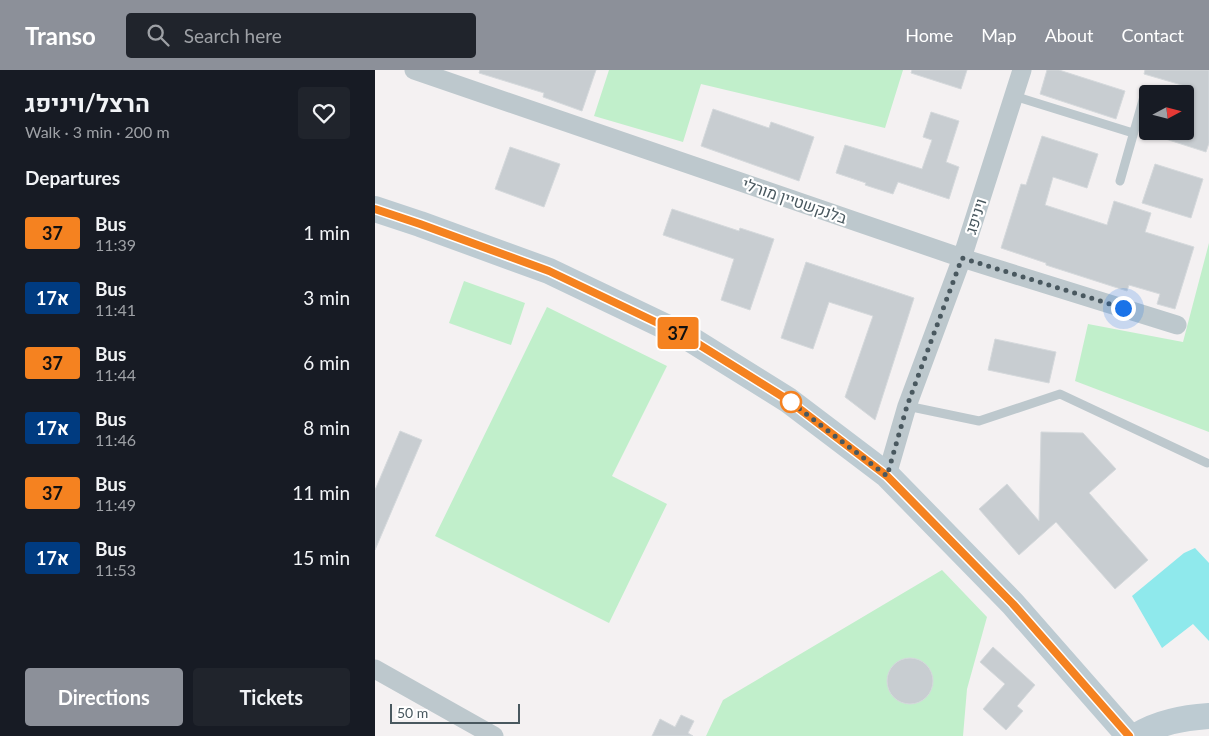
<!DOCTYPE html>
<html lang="en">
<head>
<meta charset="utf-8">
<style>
  :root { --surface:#171b24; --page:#20242c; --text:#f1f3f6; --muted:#9ea1a6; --accent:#8c9099 }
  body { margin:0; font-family:Lato,Heebo,sans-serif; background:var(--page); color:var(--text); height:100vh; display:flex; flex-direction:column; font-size:19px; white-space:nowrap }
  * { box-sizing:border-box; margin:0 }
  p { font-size:16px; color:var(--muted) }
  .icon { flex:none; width:28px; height:28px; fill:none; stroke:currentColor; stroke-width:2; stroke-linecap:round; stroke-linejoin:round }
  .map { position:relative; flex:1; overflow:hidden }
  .sheet { display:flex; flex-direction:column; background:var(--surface); width:375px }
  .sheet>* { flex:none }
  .badge { padding:0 10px; border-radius:4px; font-size:18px; line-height:32px }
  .needle { width:32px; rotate:83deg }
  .controls { position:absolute; left:764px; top:15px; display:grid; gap:10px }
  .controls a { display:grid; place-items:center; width:55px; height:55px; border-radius:5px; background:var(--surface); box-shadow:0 1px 4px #0004; font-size:25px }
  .scale { position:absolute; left:15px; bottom:12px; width:130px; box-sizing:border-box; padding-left:5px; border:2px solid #49585f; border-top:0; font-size:14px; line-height:18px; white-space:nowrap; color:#49585f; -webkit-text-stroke:4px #fff; paint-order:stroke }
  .you { position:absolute; width:25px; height:25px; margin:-12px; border:4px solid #fff; border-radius:50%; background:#1a73e8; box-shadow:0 0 0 8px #1a73e833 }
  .map>.badge { position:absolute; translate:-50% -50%; box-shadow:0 0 0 2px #fff }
  h2 { padding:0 25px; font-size:19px; line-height:45px }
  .round { display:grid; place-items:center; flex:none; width:52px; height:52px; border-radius:5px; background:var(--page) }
  .summary { display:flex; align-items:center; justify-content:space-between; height:85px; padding:0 25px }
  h1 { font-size:24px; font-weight:700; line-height:38px }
  .cta { display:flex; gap:10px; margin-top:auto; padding:10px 25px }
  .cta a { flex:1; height:58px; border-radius:5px; background:var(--accent); color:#fff; font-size:20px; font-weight:700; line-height:58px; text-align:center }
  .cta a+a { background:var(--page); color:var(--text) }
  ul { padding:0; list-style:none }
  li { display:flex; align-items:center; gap:15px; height:65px; padding:0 25px }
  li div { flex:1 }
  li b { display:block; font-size:19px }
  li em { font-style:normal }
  li .badge { min-width:55px; font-weight:700; text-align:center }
  header { display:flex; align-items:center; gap:30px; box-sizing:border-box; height:70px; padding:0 25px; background:var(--accent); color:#fff }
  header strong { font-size:24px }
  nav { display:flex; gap:28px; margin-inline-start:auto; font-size:18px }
  .search { width:350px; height:45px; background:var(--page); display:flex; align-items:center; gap:12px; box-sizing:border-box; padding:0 18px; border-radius:5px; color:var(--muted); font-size:19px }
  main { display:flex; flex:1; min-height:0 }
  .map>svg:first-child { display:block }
  .green { fill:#c1efcb }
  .water { fill:#8fe9ec }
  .building { fill:#c8cdd1; stroke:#d5d9dc }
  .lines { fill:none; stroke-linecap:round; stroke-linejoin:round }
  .lane { stroke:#bdc8cd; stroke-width:9 }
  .street { stroke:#bdc8cd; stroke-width:19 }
  .secondary { stroke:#bdcbd2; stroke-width:26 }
  .line-casing { stroke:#fff; stroke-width:11 }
  .line { stroke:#f58220; stroke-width:8 }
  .walk { stroke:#49585f; stroke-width:5; stroke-dasharray:0 9 }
  .stop-dot { fill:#fff; stroke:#f58220; stroke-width:2.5 }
  .labels { text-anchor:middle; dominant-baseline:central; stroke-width:4.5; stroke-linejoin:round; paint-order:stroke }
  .street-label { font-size:16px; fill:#49585f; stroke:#fff }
</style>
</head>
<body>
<header>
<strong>Transo</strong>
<div class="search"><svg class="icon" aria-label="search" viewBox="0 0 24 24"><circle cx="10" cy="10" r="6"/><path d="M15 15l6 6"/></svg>Search here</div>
<nav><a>Home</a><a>Map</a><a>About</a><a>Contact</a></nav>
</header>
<main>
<section class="sheet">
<div class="summary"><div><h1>הרצל/ויניפג</h1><p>Walk · 3 min · 200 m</p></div><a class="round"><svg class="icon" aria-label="heart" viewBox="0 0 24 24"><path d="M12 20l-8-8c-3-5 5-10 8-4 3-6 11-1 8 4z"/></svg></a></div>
<h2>Departures</h2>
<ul>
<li><span class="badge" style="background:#f58220;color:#111">37</span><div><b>Bus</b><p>11:39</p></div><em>1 min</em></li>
<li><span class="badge" style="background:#003b80;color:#fff">17א</span><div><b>Bus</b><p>11:41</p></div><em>3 min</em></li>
<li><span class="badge" style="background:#f58220;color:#111">37</span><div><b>Bus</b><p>11:44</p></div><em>6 min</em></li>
<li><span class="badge" style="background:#003b80;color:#fff">17א</span><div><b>Bus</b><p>11:46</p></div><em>8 min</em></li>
<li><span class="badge" style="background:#f58220;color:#111">37</span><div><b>Bus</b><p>11:49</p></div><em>11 min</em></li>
<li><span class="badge" style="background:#003b80;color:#fff">17א</span><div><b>Bus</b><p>11:53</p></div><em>15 min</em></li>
</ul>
<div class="cta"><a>Directions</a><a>Tickets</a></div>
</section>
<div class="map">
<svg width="834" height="666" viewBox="0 0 834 666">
  <rect width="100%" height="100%" fill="#f4f1f2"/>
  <path class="green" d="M 234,0 L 528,0 L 510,58 L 326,14 L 308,72 L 219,46 Z
    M 834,173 L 834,362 L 700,311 L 713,254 L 808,272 Z
    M 89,211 L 150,233 L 136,275 L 74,253 Z
    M 172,237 L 292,296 L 237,406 L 292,434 L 234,553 L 60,466 Z
    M 567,500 L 612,547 L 592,619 L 588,666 L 331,666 L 348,630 Z"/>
  <path class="water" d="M 820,478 L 834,493 L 834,571 L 818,554 L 787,578 L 757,526 L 809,483 Z"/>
  <path class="building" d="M 105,0 L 221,0 L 207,41 L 168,27 L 169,23 L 104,3 Z
    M 537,0 L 592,0 L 586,19 L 536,3 Z
    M 672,0 L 684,0 L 750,21 L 741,49 L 665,24 Z
    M 770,0 L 834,0 L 834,73 L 831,82 L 775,64 L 776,61 L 810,61 L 810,16 L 769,4 Z
    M 338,39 L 394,58 L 396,52 L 439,67 L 424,111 L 326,76 Z
    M 556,42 L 584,51 L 571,92 L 584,97 L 574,129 L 523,112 L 518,124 L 490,115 L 491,113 L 461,103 L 470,75 L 547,99 L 557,70 L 548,67 Z
    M 667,66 L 723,84 L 712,118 L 678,107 L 670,135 L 732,155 L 739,131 L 776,143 L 770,162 L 819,177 L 800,239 L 782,234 L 785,224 L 754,215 L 752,221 L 671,195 L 671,193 L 626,178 L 646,114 L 651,115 Z
    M 135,77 L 185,94 L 169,137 L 120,119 Z
    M 780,94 L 828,109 L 816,148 L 767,133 Z
    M 297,139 L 364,161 L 365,158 L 399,169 L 375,240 L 346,230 L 359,189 L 288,165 Z
    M 431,192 L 539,228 L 500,350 L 470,327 L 498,246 L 454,232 L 438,279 L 406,268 Z
    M 620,269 L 681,282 L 674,313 L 613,300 Z
    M 25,361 L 47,370 L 0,480 L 0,420 Z
    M 666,362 L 708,363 L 741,399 L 714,423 L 773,490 L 740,519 L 681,452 L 644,485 L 604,439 L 632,414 L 664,451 Z
    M 618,577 L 660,615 L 642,636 L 648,641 L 631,660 L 608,639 L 630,614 L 605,592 Z
    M512 611a23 23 0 1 1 46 0a23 23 0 1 1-46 0Z
    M 306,645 L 319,651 L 313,663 L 318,666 L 277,666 L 285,649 L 300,657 Z"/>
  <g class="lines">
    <path class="lane" d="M 639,26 L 758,63
      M 745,111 L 770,23
      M 532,336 L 604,351 L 685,324 L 832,393"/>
    <path class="street" d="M 39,0 L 587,188 L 802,255
      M 512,405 L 532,336 L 587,188 L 647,0
      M 0,599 L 119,666"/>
    <path class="secondary" d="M 0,139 L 45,154 L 174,201 L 312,267 L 413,330 L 512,405 L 638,534 L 754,666
      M 761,666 C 784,652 808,648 834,646"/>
  </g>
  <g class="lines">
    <g class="line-casing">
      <path id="line" d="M 0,139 L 45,154 L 174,201 L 312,267 L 413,330 L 512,406 L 638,534 L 754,666"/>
    </g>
    <use href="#line" class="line"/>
    <path class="walk" d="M 416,332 L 413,330 L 512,406 L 532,336 L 587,188 L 748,238"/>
  </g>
  <circle class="stop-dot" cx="416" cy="332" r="10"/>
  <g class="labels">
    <g class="street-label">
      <text transform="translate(420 130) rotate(19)">בלנקשטיין מורלי</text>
      <text transform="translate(600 146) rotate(-72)">ויניפג</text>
    </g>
  </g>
</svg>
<div class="controls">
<a><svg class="needle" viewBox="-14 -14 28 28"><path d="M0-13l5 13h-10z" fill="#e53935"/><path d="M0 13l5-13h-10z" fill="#9ea1a6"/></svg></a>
</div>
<div class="scale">50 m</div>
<div class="you" style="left:748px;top:238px"></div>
<b class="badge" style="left:303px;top:263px;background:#f58220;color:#111">37</b>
</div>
</main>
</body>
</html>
